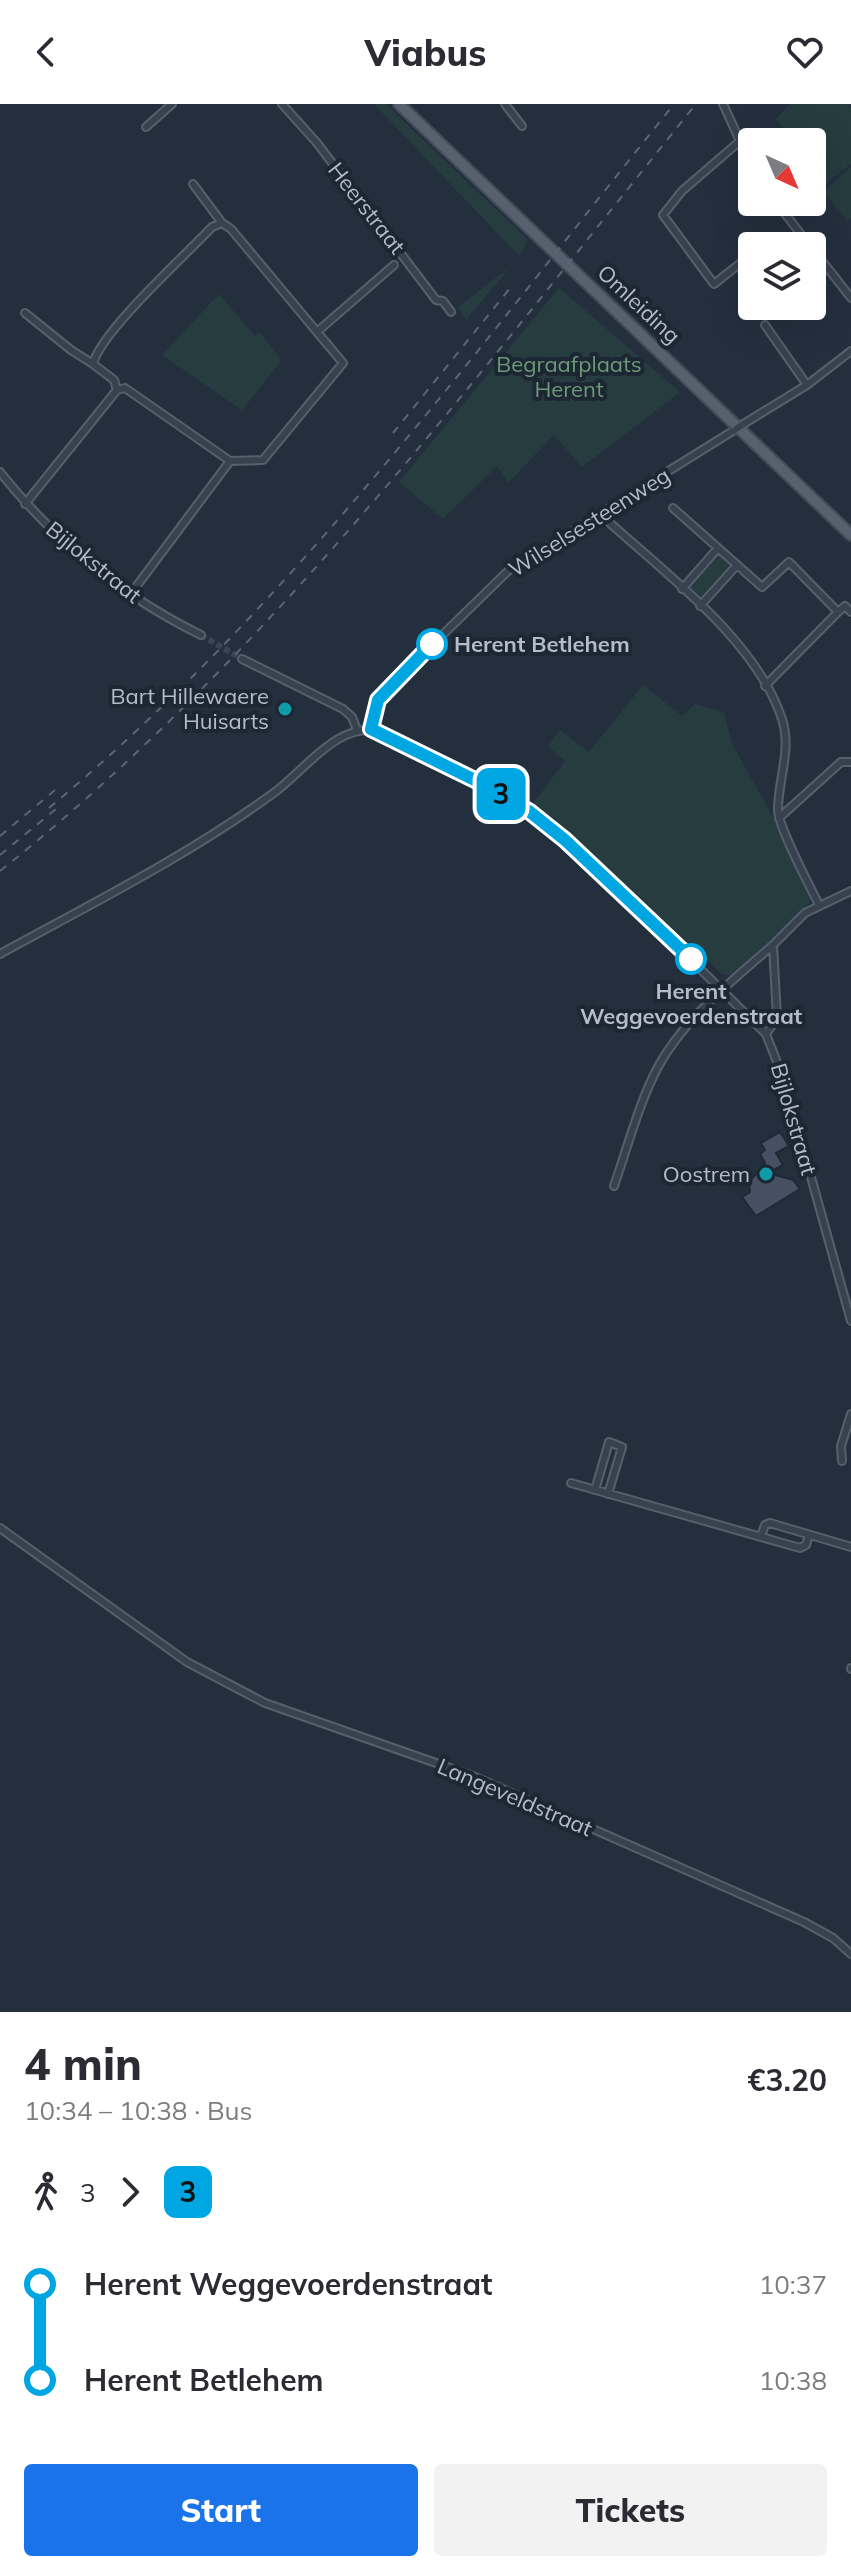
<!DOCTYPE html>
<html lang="en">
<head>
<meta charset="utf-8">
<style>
  :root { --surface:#fff; --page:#f2f2f3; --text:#2b2b33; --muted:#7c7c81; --accent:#1a73e8 }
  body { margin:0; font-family:Mulish,sans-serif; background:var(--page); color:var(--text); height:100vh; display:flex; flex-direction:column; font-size:30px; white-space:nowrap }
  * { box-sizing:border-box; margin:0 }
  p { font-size:26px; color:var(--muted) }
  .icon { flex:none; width:44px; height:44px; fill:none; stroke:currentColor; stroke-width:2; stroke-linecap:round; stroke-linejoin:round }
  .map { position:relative; height:1908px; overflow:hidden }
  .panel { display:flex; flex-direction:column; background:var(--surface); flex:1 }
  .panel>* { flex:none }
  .badge { padding:0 16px; border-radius:12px; font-size:28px; line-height:52px }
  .needle { width:52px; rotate:136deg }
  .controls { position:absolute; left:738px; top:24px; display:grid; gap:16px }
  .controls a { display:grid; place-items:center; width:88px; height:88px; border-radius:8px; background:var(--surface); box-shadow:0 8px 32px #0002; font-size:40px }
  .map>.badge { position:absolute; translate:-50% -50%; box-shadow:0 0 0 4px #fff }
  .legs { display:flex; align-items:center; gap:12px; height:88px; padding:0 24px; font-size:26px }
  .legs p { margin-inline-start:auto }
  .summary { display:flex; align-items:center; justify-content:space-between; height:136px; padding:0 24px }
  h1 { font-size:44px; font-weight:800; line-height:60px }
  .cta { display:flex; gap:16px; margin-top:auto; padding:16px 24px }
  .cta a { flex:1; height:92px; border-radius:8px; background:var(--accent); color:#fff; font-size:32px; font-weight:800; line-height:92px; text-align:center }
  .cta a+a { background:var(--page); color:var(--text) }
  ul { padding:0 24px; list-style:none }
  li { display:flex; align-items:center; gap:28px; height:96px; font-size:30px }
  li i { display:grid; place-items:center; width:12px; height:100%; margin:0 10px; background:currentColor }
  li i::after { content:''; width:20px; height:20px; margin:-10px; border:6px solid; border-radius:50%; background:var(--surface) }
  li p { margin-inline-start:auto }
  li:first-child i { background:linear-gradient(#0000 50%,currentColor 0) }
  li:last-child i { background:linear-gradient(currentColor 50%,#0000 0) }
  header { display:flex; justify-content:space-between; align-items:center; height:104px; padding:0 24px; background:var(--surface); font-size:36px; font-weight:800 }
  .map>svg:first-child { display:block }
  .green { fill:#263c3f }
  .building { fill:#455162; stroke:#1f2835; stroke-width:2 }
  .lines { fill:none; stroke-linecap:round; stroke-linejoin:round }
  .street-tunnel { stroke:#3a4453; stroke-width:6; stroke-dasharray:6 3; stroke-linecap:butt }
  .street-casing { stroke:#565f6c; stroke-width:10 }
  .primary-casing { stroke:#414a57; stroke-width:14 }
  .street { stroke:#38414e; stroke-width:6 }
  .primary { stroke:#56606e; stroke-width:10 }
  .rail { stroke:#5a6575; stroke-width:2; stroke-dasharray:8 8; stroke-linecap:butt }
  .street-bridge-casing { stroke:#565f6c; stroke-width:10; stroke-linecap:butt }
  .street-bridge { stroke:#38414e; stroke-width:6 }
  .line-1-casing { stroke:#fff; stroke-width:18 }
  .line-1 { stroke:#00a6e2; stroke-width:12 }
  .stop-1-dot { fill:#fff; stroke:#00a6e2; stroke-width:4 }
  .culture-dot { fill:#0f9aa8; stroke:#1d2633; stroke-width:3 }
  .labels { text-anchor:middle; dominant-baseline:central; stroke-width:8; stroke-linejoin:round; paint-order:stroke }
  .street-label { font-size:22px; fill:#b4bcc9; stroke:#1d2633 }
  .park-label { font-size:22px; fill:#6b9a76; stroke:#1d2633 }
  .stop-label { font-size:22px; font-weight:bold; fill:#b4bcc9; stroke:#1d2633; text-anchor:start }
  .poi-label { font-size:22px; fill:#b4bcc9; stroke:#1d2633; text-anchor:end }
</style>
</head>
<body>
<header><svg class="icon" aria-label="back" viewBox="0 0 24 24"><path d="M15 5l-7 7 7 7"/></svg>Viabus<svg class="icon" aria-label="heart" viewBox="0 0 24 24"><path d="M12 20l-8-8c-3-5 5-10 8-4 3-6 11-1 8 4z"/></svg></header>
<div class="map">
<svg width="851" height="1908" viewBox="0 0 851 1908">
  <rect width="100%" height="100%" fill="#242f3e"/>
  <path class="green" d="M 374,0 L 386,0 L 528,136 L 519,152 Z
    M 790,0 L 849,0 L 851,5 L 851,60 L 812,91 L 812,38 L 778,38 L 788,30 L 776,15 Z
    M 851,63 L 851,114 L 848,117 L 823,88 Z
    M 510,163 L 466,216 L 458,203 Z
    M 559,184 L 680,288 L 582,363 L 554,331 L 508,379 L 497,362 L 443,415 L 399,378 Z
    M 219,190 L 255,232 L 259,228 L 282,256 L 242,306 L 162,251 Z
    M 720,448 L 733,461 L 703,495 L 689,482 Z
    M 643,581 L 682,612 L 695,600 L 724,608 L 732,640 L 776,718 L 811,793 L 809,800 L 732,872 L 722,870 L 551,712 L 532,701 L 565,657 L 548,642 L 560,626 L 589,648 Z"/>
  <path class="building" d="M 780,1028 L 789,1042 L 776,1049 L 783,1061 L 768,1069 L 793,1076 L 800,1085 L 756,1112 L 742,1093 L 750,1088 L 749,1077 L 763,1064 L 765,1059 L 760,1050 L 765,1046 L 761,1039 Z"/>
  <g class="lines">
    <path class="street-tunnel" d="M 201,531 L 242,555"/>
    <g class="street-casing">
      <path id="street" d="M 282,0 L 317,39 L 436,196 L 443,197 L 451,208
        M 505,0 L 522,22
        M 723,0 L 752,63
        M 146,23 L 172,0
        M 740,37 L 682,87 L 663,111 L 714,180 L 752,150
        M 193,80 L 222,119
        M 776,98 L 810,142
        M 763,142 L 768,138
        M 812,144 L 851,194
        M 25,209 L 71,246 L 93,260
        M 765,221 L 807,281
        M 318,227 L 394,161
        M 117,286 L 125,284 L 230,357
        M 745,319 L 807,281 L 851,247
        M 0,368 C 54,436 123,493 201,531
        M 25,400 L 117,286 L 114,276 L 93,260 C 101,227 186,151 212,123 L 222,119 L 231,125 L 343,259 L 263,356 L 230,357 L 130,491
        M 673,404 L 762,483 L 789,458 L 838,508 L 845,502 L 851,508
        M 601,411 C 661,466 756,535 782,615 C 792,646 778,675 778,706 C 778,723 810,782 819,801
        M 682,485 L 718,444
        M 700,502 L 737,461
        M 242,555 L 343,605 L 352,613 L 357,626
        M 765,582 L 838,508
        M 371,625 L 375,604 L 383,589 L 508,467 L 736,325
        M 779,714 L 841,658 L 851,658
        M 0,850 C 93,799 189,751 275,688 C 306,665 340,615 382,628 L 530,708 L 669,834 L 766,930 L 784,976 L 851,1217
        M 766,930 L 777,914 L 773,841 L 805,809 L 851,787
        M 614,1082 C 628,1042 639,998 659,961 C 686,913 732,877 773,841
        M 842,1357 L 841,1342 L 851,1310
        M 571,1379 L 800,1444 L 806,1441 L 809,1431
        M 595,1386 L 609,1338 L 622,1343 L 608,1390
        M 0,1424 L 187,1558 L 265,1599 L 473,1672 L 804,1818 L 833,1834 L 851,1850
        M 761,1432 L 765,1421 L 770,1419 L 851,1443
        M 851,1564 L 851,1565"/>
    </g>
    <g class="primary-casing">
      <path id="primary" d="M 399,0 L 851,431"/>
    </g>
    <use href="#street" class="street"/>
    <use href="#primary" class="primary"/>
    <path class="rail" d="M 393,329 L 511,183
      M 49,704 C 291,503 478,243 674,0
      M 0,732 L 55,686
      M 0,751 L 62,700
      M 0,767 C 272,551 479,268 696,0"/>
    <g class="street-bridge-casing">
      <path id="street-bridge" d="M 736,325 L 745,319"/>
    </g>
    <use href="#street-bridge" class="street-bridge"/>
  </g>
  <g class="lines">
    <g class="line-1-casing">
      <path id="line-1" d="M 432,540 L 378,596 L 371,625 L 485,681 L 530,708 L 565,736 L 691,855"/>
    </g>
    <use href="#line-1" class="line-1"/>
  </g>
  <g class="stop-1-dot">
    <circle cx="432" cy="540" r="14"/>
    <circle cx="691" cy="855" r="14"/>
  </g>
  <g class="culture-dot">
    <circle cx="285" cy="605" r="8"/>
    <circle cx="766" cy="1070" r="8"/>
  </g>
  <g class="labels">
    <g class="street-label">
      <text transform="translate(367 104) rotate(52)">Heerstraat</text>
      <text transform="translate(639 200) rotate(43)">Omleiding</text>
      <text transform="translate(589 418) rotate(-32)">Wilselsesteenweg</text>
      <text transform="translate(94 458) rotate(39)">Bijlokstraat</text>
      <text transform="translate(794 1015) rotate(74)">Bijlokstraat</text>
      <text transform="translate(515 1693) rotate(23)">Langeveldstraat</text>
    </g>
    <g class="park-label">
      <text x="569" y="260">Begraafplaats<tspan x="569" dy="25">Herent</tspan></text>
    </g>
    <g class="stop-label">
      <text x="454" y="540">Herent Betlehem</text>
      <text x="691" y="887" text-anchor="middle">Herent<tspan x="691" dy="25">Weggevoerdenstraat</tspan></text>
    </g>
    <g class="poi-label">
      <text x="269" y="592">Bart Hillewaere<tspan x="269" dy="25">Huisarts</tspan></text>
      <text x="750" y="1070">Oostrem</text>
    </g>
  </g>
</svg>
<div class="controls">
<a><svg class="needle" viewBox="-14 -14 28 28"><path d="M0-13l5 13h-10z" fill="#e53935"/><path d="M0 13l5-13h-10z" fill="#7c7c81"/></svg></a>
<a><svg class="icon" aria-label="layers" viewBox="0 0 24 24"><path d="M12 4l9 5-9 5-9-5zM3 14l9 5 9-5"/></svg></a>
</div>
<b class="badge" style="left:501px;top:690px;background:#00a6e2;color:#111">3</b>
</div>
<section class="panel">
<div class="summary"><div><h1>4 min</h1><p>10:34 – 10:38 · Bus</p></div><b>€3.20</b></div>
<div class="legs"><svg class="icon" aria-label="walk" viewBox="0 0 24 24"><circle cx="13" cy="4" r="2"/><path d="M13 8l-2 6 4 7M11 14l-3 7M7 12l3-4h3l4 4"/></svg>3<svg class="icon" aria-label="forward" viewBox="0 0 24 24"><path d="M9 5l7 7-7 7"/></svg><b class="badge" style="background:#00a6e2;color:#111">3</b></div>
<ul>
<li><i style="color:#00a6e2"></i><b>Herent Weggevoerdenstraat</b><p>10:37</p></li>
<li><i style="color:#00a6e2"></i><b>Herent Betlehem</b><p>10:38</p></li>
</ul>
<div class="cta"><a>Start</a><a>Tickets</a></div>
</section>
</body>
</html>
